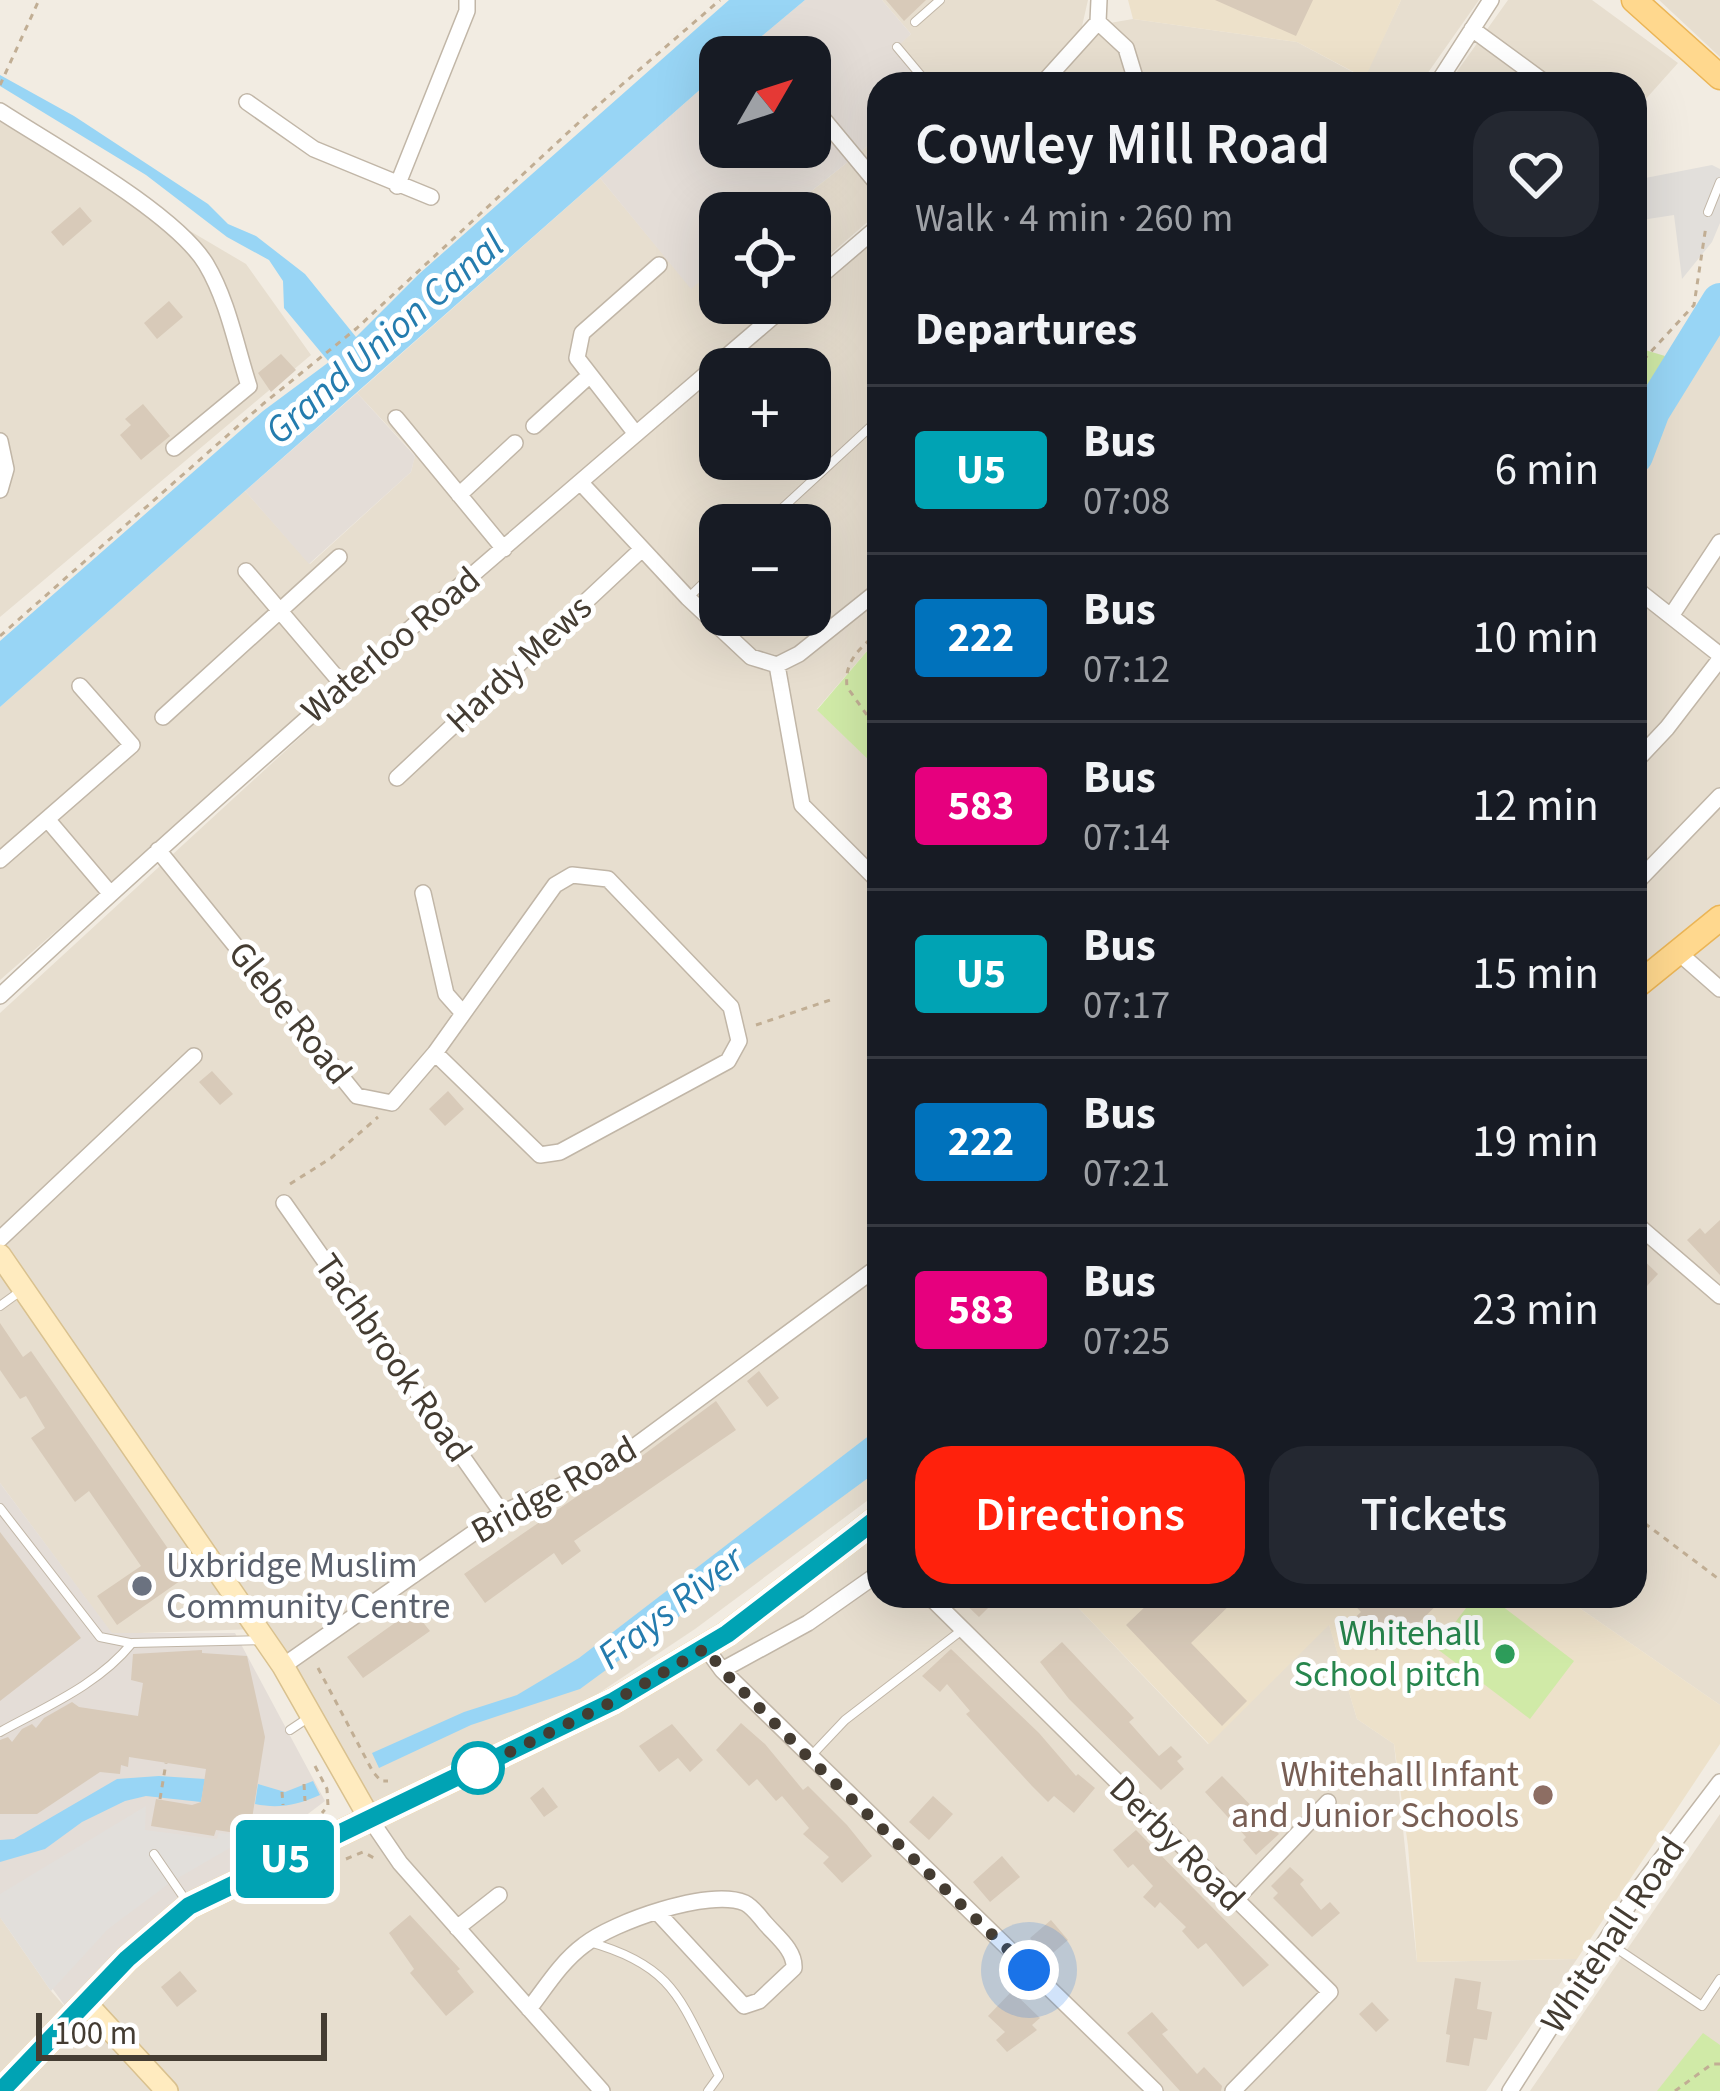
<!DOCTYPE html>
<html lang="en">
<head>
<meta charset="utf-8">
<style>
  :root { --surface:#171b24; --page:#242831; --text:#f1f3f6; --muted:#9ea1a6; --line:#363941; --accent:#ff210c }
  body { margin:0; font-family:"Source Sans 3",sans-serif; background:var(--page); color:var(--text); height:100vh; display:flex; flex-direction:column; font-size:45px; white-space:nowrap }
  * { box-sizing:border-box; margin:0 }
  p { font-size:39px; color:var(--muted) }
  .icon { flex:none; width:66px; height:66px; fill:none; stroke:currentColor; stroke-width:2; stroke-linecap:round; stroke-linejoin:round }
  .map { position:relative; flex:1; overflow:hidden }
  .drawer { position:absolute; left:867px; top:72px; width:780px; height:1536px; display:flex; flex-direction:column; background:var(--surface); border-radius:36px; box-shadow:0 12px 48px #0002 }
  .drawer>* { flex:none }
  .badge { padding:0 24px; border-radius:9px; font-size:42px; line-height:78px }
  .needle { width:78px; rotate:51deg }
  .controls { position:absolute; left:699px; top:36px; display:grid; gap:24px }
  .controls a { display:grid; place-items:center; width:132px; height:132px; border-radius:24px; background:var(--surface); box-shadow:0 12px 48px #0002; font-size:60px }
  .scale { position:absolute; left:36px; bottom:30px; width:291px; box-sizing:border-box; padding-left:12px; border:6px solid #443c32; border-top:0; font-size:33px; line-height:42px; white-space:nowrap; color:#443c32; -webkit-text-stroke:9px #fff; paint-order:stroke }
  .you { position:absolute; width:60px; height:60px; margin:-30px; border:9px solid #fff; border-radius:50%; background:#1a73e8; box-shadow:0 0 0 18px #1a73e833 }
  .map>.badge { position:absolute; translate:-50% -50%; box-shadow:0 0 0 6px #fff }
  h2 { padding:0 48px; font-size:45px; line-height:108px }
  .round { display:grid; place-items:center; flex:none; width:126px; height:126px; border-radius:36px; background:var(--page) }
  .overview { display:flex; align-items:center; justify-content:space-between; height:204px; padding:0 48px }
  h1 { font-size:57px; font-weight:600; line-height:90px }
  .primary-button { display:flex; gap:24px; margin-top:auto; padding:24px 48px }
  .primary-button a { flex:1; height:138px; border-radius:36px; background:var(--accent); color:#fff; font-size:48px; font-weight:600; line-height:138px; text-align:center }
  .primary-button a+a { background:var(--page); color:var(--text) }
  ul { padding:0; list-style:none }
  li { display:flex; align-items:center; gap:36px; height:168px; padding:0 48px; border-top:3px solid var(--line) }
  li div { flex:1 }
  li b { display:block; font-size:45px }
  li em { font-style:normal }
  li .badge { min-width:132px; font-weight:700; text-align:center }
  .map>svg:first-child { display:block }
  .residential { fill:#e7decf; fill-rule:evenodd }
  .industrial { fill:#e4ddd7 }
  .education { fill:#ede1ca }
  .green { fill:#d0eaa7 }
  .parking { fill:#e2dfdb }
  .water { fill:#98d5f5 }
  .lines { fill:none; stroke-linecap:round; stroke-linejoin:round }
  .river { stroke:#98d5f5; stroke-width:36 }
  .building { fill:#d8cab9 }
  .lane-casing { stroke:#c1b6a7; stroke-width:10 }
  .street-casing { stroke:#c1b6a7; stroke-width:18 }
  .secondary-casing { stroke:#d9c18f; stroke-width:24 }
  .primary-casing { stroke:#ebb556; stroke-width:27 }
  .path { stroke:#c1ae94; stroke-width:3; stroke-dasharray:6 6; stroke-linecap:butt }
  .lane { stroke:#fff; stroke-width:8 }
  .street { stroke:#fff; stroke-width:15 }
  .secondary { stroke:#ffebbf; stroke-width:21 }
  .primary { stroke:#ffd88e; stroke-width:24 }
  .line-casing { stroke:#fff; stroke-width:27 }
  .line { stroke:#00a3b4; stroke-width:18 }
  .walk { stroke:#443c32; stroke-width:12; stroke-dasharray:0 21.6 }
  .worship-dot { fill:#6b7280; stroke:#fff; stroke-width:4.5 }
  .leisure-dot { fill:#2e9e5b; stroke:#fff; stroke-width:4.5 }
  .stop-dot { fill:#fff; stroke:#00a3b4; stroke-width:6 }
  .education-dot { fill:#8d6e63; stroke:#fff; stroke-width:4.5 }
  .labels { text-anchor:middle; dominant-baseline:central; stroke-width:10; stroke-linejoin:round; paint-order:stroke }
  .street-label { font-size:36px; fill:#443c32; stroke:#fff }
  .worship-label { font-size:36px; fill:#5b616d; stroke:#fff; text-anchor:start }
  .leisure-label { font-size:36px; fill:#27864d; stroke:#fff; text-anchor:end }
  .education-label { font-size:36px; fill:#785e54; stroke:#fff; text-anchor:end }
  .water-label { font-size:39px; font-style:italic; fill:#247cae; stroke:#fff }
</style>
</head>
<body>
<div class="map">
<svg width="1720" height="2091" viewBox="0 0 1720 2091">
  <rect width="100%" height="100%" fill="#f2ece2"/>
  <path class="residential" d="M 882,0 L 1088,0 L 1080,35 L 1029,84 L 922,84 L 893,49 L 911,34 Z
    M 1401,0 L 1479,0 L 1420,84 L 1047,84 L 1098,25 L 1133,19 L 1297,42 L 1364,78 Z
    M 1508,0 L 1592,0 L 1678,63 L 1635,111 L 1635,84 L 1448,84 Z
    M 1659,0 L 1720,0 L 1720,57 Z
    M 0,119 L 246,264 L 311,355 L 0,617 Z
    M 879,137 L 879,212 L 810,272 L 810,213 L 784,213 Z
    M 600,178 L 691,288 L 720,265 L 720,303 L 775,303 L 0,980 L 0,707 L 245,491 L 310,564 L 411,472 L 415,455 L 357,393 Z
    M 879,235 L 879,637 L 817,709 L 879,770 L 879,1492 L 695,1629 L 593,1697 L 369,1812 L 257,1629 L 112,1634 L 0,1483 L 0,1013 L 319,720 L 720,372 L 720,459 L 810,459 L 810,369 L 723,369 L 800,303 L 810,303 L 810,294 ZM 720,525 L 810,525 L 810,615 L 720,615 Z
    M 1720,312 L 1720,1705 L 1562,1596 L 1635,1596 L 1635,477 L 1670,401 L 1703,350 L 1699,346 Z
    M 879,1521 L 879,1596 L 1067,1596 L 1208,1744 L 1329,1624 L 1357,1719 L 1394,1744 L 1417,1962 L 1577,1959 L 1486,2091 L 175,2091 L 96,2004 L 192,1908 L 622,1710 Z
    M 1720,1814 L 1720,2091 L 1530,2091 Z
    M 0,1917 L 51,1991 L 74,2017 L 85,2007 L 161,2091 L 0,2091 Z"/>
  <path class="industrial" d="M 805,0 L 882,0 L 911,34 L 894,50 L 922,84 L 879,84 L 879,137 L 784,213 L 720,213 L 720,265 L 691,289 L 600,178 L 720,72 L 720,147 L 810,147 L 810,57 L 737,57 Z
    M 357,393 L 415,456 L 411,472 L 309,564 L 245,491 Z
    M 0,1483 L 112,1633 L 235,1633 L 325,1801 L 189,1904 L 71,2014 L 0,1917 Z"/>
  <path class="education" d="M 1128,0 L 1401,0 L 1365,78 L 1297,42 L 1133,19 Z
    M 1067,1596 L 1562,1596 L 1720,1705 L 1720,1744 L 1577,1959 L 1417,1962 L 1408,1846 L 1394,1744 L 1357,1719 L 1329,1625 L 1209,1744 Z"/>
  <path class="green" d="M 1635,347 L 1665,356 L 1635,413 Z
    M 879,637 L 879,770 L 817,710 Z
    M 1475,1596 L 1489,1596 L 1574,1661 L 1530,1719 L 1436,1648 Z
    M 1703,2033 L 1720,2045 L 1720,2091 L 1657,2091 Z"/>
  <path class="parking" d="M 1712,165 L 1720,169 L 1720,223 L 1712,242 L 1682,279 L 1674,215 L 1635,221 L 1635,180 Z
    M 146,1806 L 145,1830 L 217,1839 L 219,1833 L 243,1835 L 242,1841 L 171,1882 L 108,1929 L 51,1991 L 0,1917 L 0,1894 Z"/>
  <path class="water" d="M 729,0 L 805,0 L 737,57 L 720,57 L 720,72 L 0,707 L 0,641 L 263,411 L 329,362 L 284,308 L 283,281 L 269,260 L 227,237 L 146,175 L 0,86 L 0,75 L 74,116 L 208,204 L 228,224 L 256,236 L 305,274 L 356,337 L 419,274 Z
    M 879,1428 L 879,1470 L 580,1689 L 471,1725 L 379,1768 L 372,1753 L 464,1712 L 517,1695 L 579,1658 Z
    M 159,1776 L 205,1779 L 201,1802 L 146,1796 L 125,1801 L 82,1822 L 45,1849 L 0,1862 L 0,1840 L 14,1839 L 117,1779 Z
    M 313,1781 L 320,1795 C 297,1805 279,1809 255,1804 L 258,1784 L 285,1792 Z"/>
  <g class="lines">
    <path class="river" d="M 1635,456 L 1652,411 L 1720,301"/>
  </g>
  <path class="building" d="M 886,0 L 926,0 L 904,21 Z
    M 1215,0 L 1313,0 L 1296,36 Z
    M 80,207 L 92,221 L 63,246 L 51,232 Z
    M 169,301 L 183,317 L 157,339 L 144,323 Z
    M 281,354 L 296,370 L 271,392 L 258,373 Z
    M 143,404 L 170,436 L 141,460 L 120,435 L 131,425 L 125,419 Z
    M 212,1071 L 233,1094 L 220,1105 L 199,1082 Z
    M 448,1091 L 464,1109 L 445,1126 L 429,1109 Z
    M 1720,1220 L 1720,1275 L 1687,1240 L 1700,1228 L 1705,1234 Z
    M 1635,1252 L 1658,1274 L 1635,1299 Z
    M 0,1323 L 23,1357 L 31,1351 L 187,1576 L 117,1625 L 97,1596 L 141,1566 L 89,1491 L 75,1502 L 31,1438 L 45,1428 L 26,1396 L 20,1399 L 0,1370 Z
    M 759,1371 L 779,1398 L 767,1407 L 747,1381 Z
    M 716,1401 L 736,1430 L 574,1541 L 581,1551 L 562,1565 L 554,1553 L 485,1603 L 464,1574 L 598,1482 L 623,1470 Z
    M 0,1532 L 81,1638 L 0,1701 Z
    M 957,1596 L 1000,1596 L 979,1617 Z
    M 1168,1596 L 1239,1596 L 1191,1643 L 1247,1701 L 1222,1726 L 1126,1625 L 1151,1601 L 1157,1606 Z
    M 1346,1596 L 1446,1596 L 1406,1635 L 1400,1628 L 1376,1651 L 1349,1623 L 1361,1612 Z
    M 413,1610 L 430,1631 L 363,1678 L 347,1657 Z
    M 1062,1642 L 1134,1718 L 1129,1722 L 1159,1756 L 1171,1746 L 1182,1757 L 1177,1761 L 1184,1769 L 1161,1790 L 1069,1699 L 1040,1662 Z
    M 951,1649 L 1039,1733 L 1076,1776 L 1078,1774 L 1095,1788 L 1074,1813 L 1054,1796 L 1048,1802 L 1032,1786 L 966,1714 L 970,1711 L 947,1684 L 940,1692 L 922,1676 Z
    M 202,1650 L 202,1653 L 247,1656 L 265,1737 L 251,1825 L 246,1824 L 243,1834 L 216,1830 L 214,1836 L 151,1826 L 156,1799 L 192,1805 L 201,1802 L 206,1769 L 129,1757 L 128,1767 L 121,1765 L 120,1774 L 100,1772 L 37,1814 L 0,1814 L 0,1740 L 8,1737 L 12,1742 L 22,1729 L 32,1724 L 36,1728 L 44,1718 L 72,1702 L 79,1707 L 138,1716 L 143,1683 L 131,1680 L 133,1654 Z
    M 741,1723 L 765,1744 L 803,1790 L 808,1786 L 847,1825 L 872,1856 L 842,1883 L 823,1863 L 829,1857 L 803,1834 L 809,1828 L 782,1796 L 776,1801 L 757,1779 L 749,1786 L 716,1750 Z
    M 672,1724 L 703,1760 L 690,1772 L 678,1758 L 659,1772 L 639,1746 Z
    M 1222,1776 L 1279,1834 L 1256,1855 L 1243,1840 L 1246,1837 L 1205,1792 Z
    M 543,1787 L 558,1807 L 544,1817 L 530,1798 Z
    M 933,1796 L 953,1814 L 929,1840 L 909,1822 Z
    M 1136,1830 L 1269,1965 L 1243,1987 L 1206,1943 L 1198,1949 L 1182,1931 L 1186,1927 L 1160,1902 L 1155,1908 L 1143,1897 L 1153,1886 L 1133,1864 L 1128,1868 L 1113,1850 Z
    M 1002,1856 L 1020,1877 L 990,1902 L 973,1882 Z
    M 1290,1867 L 1304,1880 L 1300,1884 L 1321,1910 L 1330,1902 L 1340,1913 L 1312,1937 L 1273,1898 L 1278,1893 L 1271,1886 Z
    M 410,1915 L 460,1969 L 457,1971 L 474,1992 L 446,2016 L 410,1973 L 414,1969 L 389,1933 Z
    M 1051,1920 L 1068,1940 L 1047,1958 L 1030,1938 Z
    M 180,1971 L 197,1991 L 177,2007 L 161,1987 Z
    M 1455,1978 L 1481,1982 L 1477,2009 L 1492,2012 L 1487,2040 L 1474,2038 L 1469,2066 L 1446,2062 L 1450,2035 L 1446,2034 Z
    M 1012,1991 L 1040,2018 L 1032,2025 L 1037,2030 L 1007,2052 L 996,2040 L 1005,2032 L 988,2016 Z
    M 1372,2002 L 1389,2020 L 1376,2032 L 1359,2014 Z
    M 1152,2012 L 1168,2030 L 1162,2034 L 1197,2074 L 1204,2067 L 1222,2086 L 1221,2091 L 1180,2091 L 1127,2033 Z"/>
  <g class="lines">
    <g class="lane-casing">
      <path id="lane" d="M 915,22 L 940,0
        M 897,47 L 928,84
        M 1708,212 L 1720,182
        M 704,234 L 720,255
        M 758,303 L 770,317
        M 764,525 L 879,419
        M 688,598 L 720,567
        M 0,1306 L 22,1290
        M 0,1508 L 100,1637 L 130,1643
        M 290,1730 L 308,1718
        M 0,1732 C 47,1706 98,1685 132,1643 L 262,1640
        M 810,1757 L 845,1720 L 962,1630
        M 154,1854 L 189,1905
        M 589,1942 C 676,1966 681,2002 719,2076 L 708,2091
        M 1607,1942 L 1702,2006 L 1720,1979"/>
    </g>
    <g class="street-casing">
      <path id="street" d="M 1098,22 L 1126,48 L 1137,84
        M 1472,29 L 1547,84
        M 1042,84 L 1098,22 L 1099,0
        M 1256,84 L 1259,82
        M 1437,84 L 1491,0
        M 247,102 L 314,149 L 431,197
        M 810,103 L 879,186
        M 0,111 C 54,146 175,213 206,264 C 228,301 236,346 249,386 L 174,448
        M 397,186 L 467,11 L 467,0
        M 810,285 L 879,226
        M 396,418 L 504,549
        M 534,426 L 590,375
        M 636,434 L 577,358 L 582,333 L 659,265
        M 0,441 L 6,469 L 0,490
        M 581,483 L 688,598 L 751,657 L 777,665 L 799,654 L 879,590
        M 459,495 L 515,443
        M 246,571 L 342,684
        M 1635,588 L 1720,655
        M 1671,616 L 1720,542
        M 777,665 L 802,805 L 879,882
        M 163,717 L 339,557
        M 1635,762 L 1667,728 L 1720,659
        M 397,778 L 642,549
        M 47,819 L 109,892
        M 158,850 L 357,1096 L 392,1103 L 435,1053 L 555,885 L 572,875 L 608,879 L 731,1007 L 739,1041 L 728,1061 L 560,1152 L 540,1155 L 435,1053
        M 0,860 L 132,745 L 80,686
        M 1635,884 L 1720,796
        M 423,893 L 446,994 L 462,1012
        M 1679,953 L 1720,989
        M 0,996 C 256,757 523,531 789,303
        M 284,1203 L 502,1513
        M 1635,1223 L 1720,1296
        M 0,1239 L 194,1056
        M 929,1596 L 1330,1992 L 1233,2091
        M 706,1648 L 722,1670 L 808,1623 L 879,1573
        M 283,1666 L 502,1513 L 616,1460 L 879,1266
        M 722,1670 L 1155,2091
        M 370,1819 L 400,1863 L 602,2091
        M 1234,1901 L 1328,1802
        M 457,1928 L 499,1895
        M 529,2009 C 546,1987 561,1962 584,1945 C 613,1922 709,1888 745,1903 C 753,1907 759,1916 765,1923 C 776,1936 795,1950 794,1968 L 759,2001 L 744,2006 L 658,1913
        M 1510,2091 L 1640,1887 L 1720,1782"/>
    </g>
    <g class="secondary-casing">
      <path id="secondary" d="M 0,1255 L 283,1666 L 370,1819
        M 85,2002 L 167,2091"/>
    </g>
    <g class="primary-casing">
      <path id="primary" d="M 1634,0 L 1720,77
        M 1635,987 L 1720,918
        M 1,2091 L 127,1959 L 189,1906 L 614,1701 L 727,1634 L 879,1517"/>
    </g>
    <path class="path" d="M 0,85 L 39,0
      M 1635,369 L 1694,305 L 1706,226
      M 879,631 C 860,649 844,660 847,687 L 879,732
      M 0,636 L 263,404 L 357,328 L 588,114 L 720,0
      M 756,1025 L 833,999
      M 290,1184 L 331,1158 L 378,1117
      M 1635,1516 L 1720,1580
      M 318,1668 L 373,1772 L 381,1781 L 388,1781
      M 315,1766 L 327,1789 L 328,1806 L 322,1813
      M 304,1784 L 305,1801
      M 282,1792 L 283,1805
      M 160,1799 L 166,1763
      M 346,1859 L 363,1852 L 374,1858
      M 1675,2091 L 1712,2064 L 1720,2064"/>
    <use href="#lane" class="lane"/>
    <use href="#street" class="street"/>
    <use href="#secondary" class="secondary"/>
    <use href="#primary" class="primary"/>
  </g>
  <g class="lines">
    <g class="line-casing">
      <path id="line" d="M 1,2091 L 127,1959 L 189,1906 L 614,1701 L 727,1634 L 879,1517"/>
    </g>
    <use href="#line" class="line"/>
    <path class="walk" d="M 478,1768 L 465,1774 L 614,1701 L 706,1648 L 722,1670 L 809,1758 L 1029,1970"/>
  </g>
  <circle class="worship-dot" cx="142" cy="1586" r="12"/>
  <circle class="leisure-dot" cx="1505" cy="1654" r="12"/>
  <circle class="stop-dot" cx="478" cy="1768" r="24"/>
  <circle class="education-dot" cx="1543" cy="1795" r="12"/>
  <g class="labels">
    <g class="street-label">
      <text transform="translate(391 645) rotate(-40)">Waterloo Road</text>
      <text transform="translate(519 664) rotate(-43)">Hardy Mews</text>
      <text transform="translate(290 1013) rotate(51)">Glebe Road</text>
      <text transform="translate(393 1358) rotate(55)">Tachbrook Road</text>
      <text transform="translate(554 1490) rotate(-29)">Bridge Road</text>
      <text transform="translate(1177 1844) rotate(45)">Derby Road</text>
      <text transform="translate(1613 1935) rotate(-56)">Whitehall Road</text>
    </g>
    <g class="worship-label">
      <text x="166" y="1565">Uxbridge Muslim<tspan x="166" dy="41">Community Centre</tspan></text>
    </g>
    <g class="leisure-label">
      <text x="1481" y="1633">Whitehall<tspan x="1481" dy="41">School pitch</tspan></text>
    </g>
    <g class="education-label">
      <text x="1519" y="1774">Whitehall Infant<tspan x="1519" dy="41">and Junior Schools</tspan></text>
    </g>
    <g class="water-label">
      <text transform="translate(385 338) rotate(-41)">Grand Union Canal</text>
      <text transform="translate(671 1608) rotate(-38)">Frays River</text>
    </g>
  </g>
</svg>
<div class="controls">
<a><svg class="needle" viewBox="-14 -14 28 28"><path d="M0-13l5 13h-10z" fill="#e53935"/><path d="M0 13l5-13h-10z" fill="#9ea1a6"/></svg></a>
<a><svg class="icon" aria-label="locate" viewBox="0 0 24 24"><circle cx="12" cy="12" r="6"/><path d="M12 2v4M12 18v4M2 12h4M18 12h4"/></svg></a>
<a>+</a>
<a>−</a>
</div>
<div class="scale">100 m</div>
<div class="you" style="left:1029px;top:1970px"></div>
<b class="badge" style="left:285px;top:1859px;background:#00a3b4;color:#fff">U5</b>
<section class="drawer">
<div class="overview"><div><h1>Cowley Mill Road</h1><p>Walk · 4 min · 260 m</p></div><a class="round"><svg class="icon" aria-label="heart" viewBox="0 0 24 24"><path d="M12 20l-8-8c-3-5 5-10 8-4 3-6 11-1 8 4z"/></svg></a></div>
<h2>Departures</h2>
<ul>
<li><span class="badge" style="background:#00a3b4;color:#fff">U5</span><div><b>Bus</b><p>07:08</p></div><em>6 min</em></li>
<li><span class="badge" style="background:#0072bc;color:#fff">222</span><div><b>Bus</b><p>07:12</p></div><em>10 min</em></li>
<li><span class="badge" style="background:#e6007e;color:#fff">583</span><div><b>Bus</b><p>07:14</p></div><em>12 min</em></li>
<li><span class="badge" style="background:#00a3b4;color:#fff">U5</span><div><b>Bus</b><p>07:17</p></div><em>15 min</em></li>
<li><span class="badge" style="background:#0072bc;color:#fff">222</span><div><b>Bus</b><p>07:21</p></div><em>19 min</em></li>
<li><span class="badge" style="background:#e6007e;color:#fff">583</span><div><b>Bus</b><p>07:25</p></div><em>23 min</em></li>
</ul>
<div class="primary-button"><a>Directions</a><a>Tickets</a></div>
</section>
</div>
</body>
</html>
